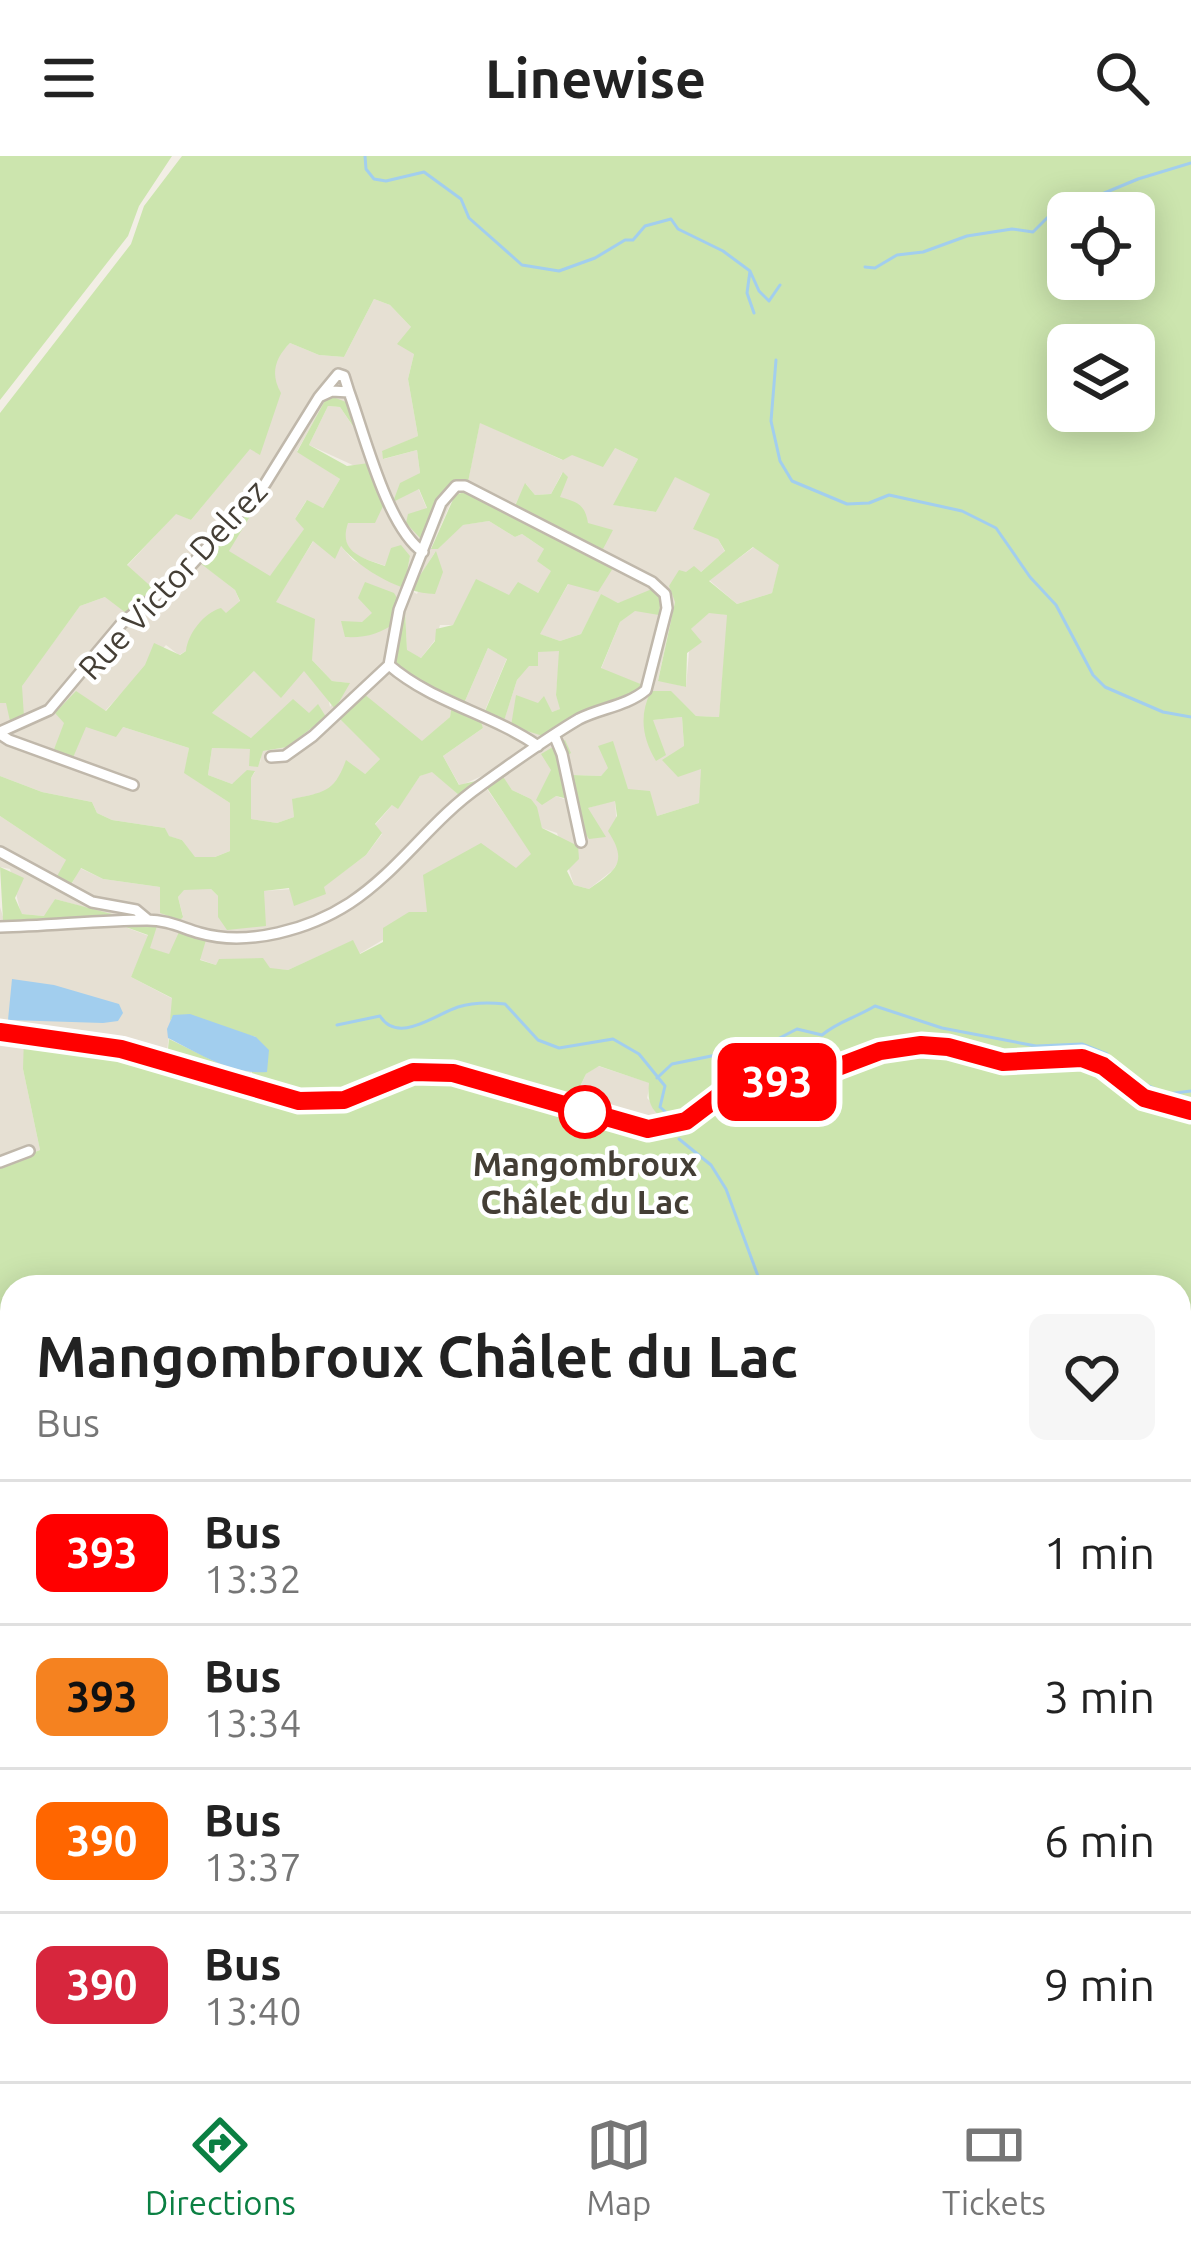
<!DOCTYPE html>
<html lang="en">
<head>
<meta charset="utf-8">
<style>
  :root { --surface:#fff; --page:#f6f6f6; --text:#222; --muted:#767676; --line:#e0e0e0; --accent:#0b8043 }
  body { margin:0; font-family:Ubuntu,sans-serif; background:var(--page); color:var(--text); height:100vh; display:flex; flex-direction:column; font-size:45px; white-space:nowrap }
  * { box-sizing:border-box; margin:0 }
  p { font-size:39px; color:var(--muted) }
  .icon { flex:none; width:66px; height:66px; fill:none; stroke:currentColor; stroke-width:2; stroke-linecap:round; stroke-linejoin:round }
  .map { position:relative; flex:1; overflow:hidden }
  .side { position:absolute; left:0px; top:1119px; width:1191px; height:807px; display:flex; flex-direction:column; background:var(--surface); border-radius:36px 36px 0 0; box-shadow:0 6px 30px #0003 }
  .side>* { flex:none }
  .badge { padding:0 24px; border-radius:18px; font-size:42px; line-height:78px }
  .tools { position:absolute; left:1047px; top:36px; display:grid; gap:24px }
  .tools a { display:grid; place-items:center; width:108px; height:108px; border-radius:18px; background:var(--surface); box-shadow:0 6px 30px #0003; font-size:60px }
  .map>.badge { position:absolute; translate:-50% -50%; box-shadow:0 0 0 6px #fff }
  .round { display:grid; place-items:center; flex:none; width:126px; height:126px; border-radius:18px; background:var(--page) }
  .head { display:flex; align-items:center; justify-content:space-between; height:204px; padding:0 36px }
  h1 { font-size:57px; font-weight:600; line-height:90px }
  ul { padding:0; list-style:none }
  li { display:flex; align-items:center; gap:36px; height:144px; padding:0 36px; border-top:3px solid var(--line) }
  li div { flex:1 }
  li b { display:block; font-size:45px }
  li em { font-style:normal }
  li .badge { min-width:132px; font-weight:700; text-align:center }
  header { display:flex; justify-content:space-between; align-items:center; height:156px; padding:0 36px; background:var(--surface); font-size:54px; font-weight:600 }
  .tab-bar { display:flex; justify-content:space-around; align-items:center; height:168px; border-top:3px solid var(--line); background:var(--surface); font-size:33px; color:var(--muted) }
  .tab-bar a { display:grid; justify-items:center; gap:6px }
  .tab-bar .on { color:var(--accent) }
  .map>svg:first-child { display:block }
  .residential { fill:#e6e0d3 }
  .green { fill:#cce5ae; fill-rule:evenodd }
  .water { fill:#a2ceee }
  .lines { fill:none; stroke-linecap:round; stroke-linejoin:round }
  .stream { stroke:#a2ceee; stroke-width:3 }
  .minor-casing { stroke:#c0b8ab; stroke-width:14 }
  .major-casing { stroke:#e0bb65; stroke-width:16 }
  .minor { stroke:#fff; stroke-width:9 }
  .major { stroke:#fbde94; stroke-width:12 }
  .line-casing { stroke:#fff; stroke-width:27 }
  .line { stroke:#f00; stroke-width:18 }
  .stop-dot { fill:#fff; stroke:#f00; stroke-width:6 }
  .labels { text-anchor:middle; dominant-baseline:central; stroke-width:9; stroke-linejoin:round; paint-order:stroke }
  .street-label { font-size:33px; fill:#443e35; stroke:#fff }
  .stop-label { font-size:33px; font-weight:bold; fill:#443e35; stroke:#fff }
</style>
</head>
<body>
<header><svg class="icon" aria-label="menu" viewBox="0 0 24 24"><path d="M4 6h16M4 12h16M4 18h16"/></svg>Linewise<svg class="icon" aria-label="search" viewBox="0 0 24 24"><circle cx="10" cy="10" r="6"/><path d="M15 15l6 6"/></svg></header>
<div class="map">
<svg width="1191" height="1925" viewBox="0 0 1191 1925">
  <rect width="100%" height="100%" fill="#f2eee5"/>
  <path class="residential" d="M 374,143 L 390,149 L 411,171 L 414,198 L 408,223 L 418,280 L 382,296 L 384,303 L 417,294 L 420,317 L 394,344 L 418,332 L 427,353 L 421,382 L 440,337 L 454,326 L 468,325 L 480,266 L 562,304 L 571,299 L 615,292 L 638,303 L 614,349 L 656,356 L 674,320 L 711,338 L 718,383 L 725,396 L 674,438 L 675,446 L 658,524 L 686,531 L 691,473 L 709,456 L 728,459 L 719,561 L 696,560 L 671,536 L 653,564 L 682,561 L 684,590 L 702,612 L 699,647 L 657,660 L 628,634 L 616,605 L 601,620 L 573,619 L 556,606 L 565,584 L 551,614 L 556,640 L 588,652 L 615,644 L 619,704 L 613,714 L 589,733 L 574,729 L 557,677 L 542,672 L 531,643 L 512,634 L 497,613 L 460,630 L 443,600 L 483,572 L 479,563 L 455,554 L 458,548 L 481,554 L 465,545 L 488,492 L 507,502 L 483,559 L 503,567 L 517,524 L 538,495 L 560,495 L 556,538 L 561,553 L 552,556 L 516,540 L 543,580 L 572,561 L 636,535 L 642,529 L 601,513 L 620,466 L 635,454 L 635,442 L 618,447 L 601,439 L 581,478 L 560,485 L 539,478 L 569,427 L 612,413 L 573,389 L 588,367 L 559,341 L 562,317 L 551,338 L 535,339 L 526,328 L 515,349 L 555,370 L 553,378 L 464,337 L 454,339 L 431,392 L 438,393 L 462,369 L 489,365 L 515,381 L 522,378 L 544,393 L 552,415 L 537,438 L 510,439 L 453,469 L 440,469 L 435,484 L 421,502 L 407,495 L 405,455 L 373,457 L 345,481 L 399,464 L 396,490 L 454,544 L 450,561 L 422,586 L 396,567 L 381,602 L 365,618 L 338,626 L 325,636 L 293,643 L 294,661 L 277,667 L 251,663 L 251,622 L 255,616 L 232,628 L 208,619 L 212,592 L 251,593 L 260,607 L 262,595 L 282,592 L 306,580 L 318,566 L 309,558 L 251,582 L 211,558 L 254,515 L 304,514 L 328,541 L 330,551 L 349,527 L 332,525 L 312,504 L 275,446 L 314,384 L 335,401 L 340,389 L 353,404 L 417,438 L 435,396 L 414,431 L 404,426 L 410,400 L 386,410 L 356,400 L 348,392 L 344,378 L 357,311 L 309,289 L 328,250 L 340,251 L 354,272 L 354,261 L 329,239 L 297,295 L 340,323 L 323,352 L 306,345 L 295,363 L 305,372 L 270,421 L 228,395 L 260,345 L 254,342 L 201,407 L 235,434 L 240,446 L 235,452 L 186,495 L 179,499 L 166,489 L 105,555 L 64,567 L 72,603 L 85,571 L 123,571 L 189,592 L 185,617 L 230,647 L 230,695 L 215,701 L 195,702 L 182,684 L 168,680 L 165,672 L 112,664 L 97,657 L 92,646 L 42,636 L 0,620 L 0,547 L 20,543 L 21,530 L 80,450 L 105,441 L 155,435 L 127,410 L 176,357 L 191,364 L 250,292 L 259,298 L 277,200 L 290,187 L 319,199 L 344,201 Z
    M 754,391 L 780,409 L 772,437 L 737,448 L 709,424 Z
    M 432,615 L 460,640 L 482,626 L 532,698 L 516,713 L 428,757 L 359,798 L 352,785 L 288,814 L 216,809 L 199,803 L 180,776 L 169,799 L 149,792 L 156,771 L 55,743 L 45,760 L 21,758 L 10,713 L 0,711 L 0,660 L 66,704 L 71,729 L 80,712 L 103,723 L 160,731 L 183,760 L 178,741 L 184,733 L 211,733 L 218,740 L 218,761 L 263,735 L 323,731 L 366,699 L 382,678 L 375,669 L 393,648 L 398,652 L 420,620 Z
    M 0,751 L 4,764 L 109,765 L 149,780 L 131,821 L 173,843 L 166,904 L 23,913 L 40,994 L 0,1010 Z
    M 598,910 L 650,927 L 647,942 L 669,967 L 651,969 L 573,946 L 586,918 Z
    M 12,1828 L 12,1914 L 410,1914 L 424,1921 L 423,1925 L 0,1925 L 0,1831 Z"/>
  <path class="green" d="M 0,0 L 172,0 L 139,50 L 128,80 L 0,244 Z
    M 182,0 L 1191,0 L 1191,1704 L 1179,1723 L 1179,1131 L 12,1131 L 12,1565 L 0,1562 L 0,1010 L 40,994 L 23,913 L 24,880 L 167,903 L 169,883 L 216,906 L 252,917 L 256,881 L 174,859 L 170,865 L 172,842 L 131,821 L 148,779 L 109,765 L 3,764 L 0,711 L 24,722 L 15,742 L 22,758 L 44,760 L 55,743 L 157,770 L 150,792 L 169,798 L 179,776 L 206,784 L 200,804 L 216,809 L 219,803 L 263,802 L 270,812 L 288,814 L 353,784 L 360,798 L 383,786 L 383,772 L 409,756 L 427,756 L 423,719 L 481,687 L 516,712 L 531,698 L 483,626 L 460,640 L 432,616 L 420,620 L 398,653 L 392,649 L 375,668 L 382,677 L 366,699 L 324,731 L 326,738 L 294,750 L 289,732 L 264,735 L 266,770 L 227,774 L 218,761 L 218,740 L 211,733 L 184,734 L 178,741 L 183,761 L 180,764 L 160,757 L 160,731 L 103,723 L 81,712 L 70,730 L 56,722 L 66,704 L 0,660 L 0,620 L 42,636 L 92,646 L 97,657 L 112,664 L 165,672 L 169,680 L 182,684 L 195,701 L 215,701 L 230,695 L 230,647 L 184,617 L 189,592 L 123,571 L 116,581 L 86,571 L 72,604 L 53,596 L 64,567 L 55,557 L 76,535 L 106,555 L 145,509 L 154,487 L 180,499 L 186,495 C 188,477 204,457 221,452 L 226,457 L 240,445 L 235,434 L 200,407 L 254,342 L 260,344 L 229,395 L 270,420 L 304,373 L 295,363 L 307,344 L 323,352 L 340,323 L 297,296 L 328,239 L 346,246 L 357,276 L 340,251 L 328,250 L 309,289 L 347,310 L 369,307 L 385,346 L 375,367 L 348,367 C 338,396 362,402 385,410 L 391,392 L 401,389 L 410,400 L 405,426 L 413,430 L 436,395 L 443,416 L 435,438 C 402,437 362,415 341,390 L 335,403 L 313,385 L 276,446 L 315,463 L 312,504 L 332,525 L 350,527 L 335,553 L 304,515 L 281,542 L 254,515 L 212,557 L 251,582 L 293,543 L 309,557 L 318,548 L 326,561 L 287,591 L 263,595 L 258,611 L 249,610 L 250,593 L 212,592 L 208,619 L 232,628 L 247,614 L 255,615 L 251,622 L 251,663 L 277,667 L 294,661 L 292,643 C 324,636 334,637 346,604 L 365,618 L 380,603 L 339,562 L 364,538 L 422,585 L 450,561 L 453,543 L 416,526 L 396,506 L 398,465 C 380,478 366,482 345,481 L 341,465 L 362,466 L 372,457 L 358,442 L 365,426 L 394,437 L 405,455 L 407,494 L 421,502 L 435,485 L 436,473 L 453,469 L 476,423 L 509,439 L 518,426 L 538,437 L 551,415 L 537,405 L 544,393 L 522,378 L 515,381 L 489,365 L 463,369 L 438,393 L 431,393 L 455,339 L 465,336 L 552,378 L 555,369 L 515,350 L 525,327 L 535,339 L 551,338 L 563,316 L 568,321 L 560,341 C 577,346 585,348 588,367 L 613,374 L 603,393 L 572,381 L 574,389 L 613,412 L 598,436 L 568,428 L 540,478 L 560,485 L 581,478 L 601,438 L 618,447 L 652,433 L 661,440 L 659,459 L 635,455 L 620,466 L 601,512 L 643,529 L 636,535 L 595,550 L 543,580 L 511,570 L 516,539 L 538,547 L 544,540 L 552,556 L 560,553 L 556,539 L 559,495 L 538,496 L 538,510 L 529,510 L 517,524 L 503,568 L 483,560 L 507,503 L 488,492 L 465,545 L 481,554 L 480,558 L 459,548 L 455,553 L 480,563 L 483,572 L 443,600 L 459,629 L 480,624 L 498,613 L 512,634 L 531,643 L 537,651 L 542,672 L 578,690 L 579,703 L 567,715 L 574,729 L 589,733 C 617,714 628,706 608,675 L 617,660 L 615,645 L 588,652 L 606,681 L 589,683 L 571,656 L 568,643 L 556,640 L 542,649 L 536,644 L 551,614 L 541,598 L 565,584 L 571,597 L 557,607 L 573,619 L 601,620 L 608,612 L 598,590 L 613,585 L 628,633 L 650,635 L 657,660 L 699,647 L 701,613 L 678,621 L 662,604 L 684,590 L 682,561 L 653,564 L 666,599 L 656,605 C 642,582 639,559 651,535 L 671,535 L 696,560 L 719,561 L 727,459 L 709,457 L 691,473 L 702,486 L 687,497 L 686,531 L 658,525 L 675,446 L 669,430 L 679,414 L 686,416 L 694,410 L 701,416 L 725,395 L 718,383 L 693,373 L 710,338 L 675,321 L 656,356 L 613,349 L 638,303 L 615,292 L 603,311 L 572,299 L 563,304 L 480,267 L 468,326 C 436,326 430,358 421,383 L 406,367 L 408,358 L 427,352 L 419,333 L 393,346 L 400,327 L 420,317 L 417,294 L 383,303 L 382,295 L 418,280 L 408,223 L 414,198 L 397,188 L 411,171 L 390,149 L 374,143 L 344,201 L 319,199 L 290,187 C 275,202 270,218 281,237 L 260,299 L 250,293 L 191,364 L 176,358 L 127,409 L 156,435 L 126,457 L 105,441 L 80,450 L 22,530 L 24,561 L 10,565 L 6,547 L 0,547 L 0,257 L 131,88 L 144,50 ZM 1068,57 L 1134,57 L 1134,123 L 1068,123 ZM 1068,189 L 1134,189 L 1134,255 L 1068,255 ZM 753,391 L 779,409 L 772,437 L 737,448 L 709,425 ZM 599,910 L 649,927 C 647,947 651,954 667,966 C 635,972 603,955 573,945 L 586,918 Z
    M 0,1568 L 12,1571 L 12,1828 L 0,1831 Z
    M 1191,1721 L 1191,1925 L 1061,1925 L 1067,1914 L 1179,1914 L 1179,1739 Z
    M 410,1914 L 642,1914 L 638,1925 L 424,1925 L 423,1920 Z"/>
  <path class="water" d="M 12,823 L 54,829 L 119,848 L 123,857 L 118,865 L 103,867 L 8,864 Z
    M 190,858 L 256,881 L 269,894 L 267,916 C 232,919 198,897 168,882 L 167,873 L 173,859 Z"/>
  <g class="lines">
    <path class="stream" d="M 365,0 L 366,13 L 374,23 L 386,25 L 424,16 L 461,43 L 469,62 L 522,109 L 559,115 L 595,102 L 625,84 L 633,84 L 645,70 L 671,63 L 678,73 L 723,95 L 750,115 L 747,137 L 754,157
      M 865,111 L 875,112 L 897,99 L 923,96 L 967,80 L 1012,73 L 1033,76 L 1049,60 L 1138,23 L 1191,7
      M 750,115 L 759,135 L 769,145 L 780,129
      M 776,204 L 771,265 L 780,305 L 792,325 L 847,348 L 869,347 L 889,339 L 962,355 L 996,372 L 1030,421 L 1056,449 L 1093,519 L 1105,531 L 1163,556 L 1191,561
      M 337,869 L 380,860 C 398,889 436,858 458,851 C 474,846 488,846 505,848 L 538,884 L 559,892 L 613,883 L 639,898 L 665,930 L 660,951 L 670,960
      M 657,922 L 672,908 L 766,889 L 797,873 L 822,879 C 837,866 857,861 875,850 L 942,872 L 1036,890 L 1082,888 L 1107,898 L 1121,918 L 1167,938 L 1191,935
      M 679,983 L 711,1009 L 726,1033 L 762,1131
      M 1179,1199 L 1191,1203
      M 1179,1366 L 1191,1364"/>
    <g class="minor-casing">
      <path id="minor" d="M 319,241 L 338,218 L 344,220 L 349,236
        M 389,509 C 433,547 490,557 538,590
        M 0,576 L 49,554 L 122,467 L 182,419 L 265,328 L 319,241 L 332,235 L 349,236 C 364,277 387,371 423,396
        M 0,578 L 9,584 L 133,629
        M 555,581 L 562,598 L 581,686
        M 0,696 L 92,746 L 136,754 L 148,764
        M 0,771 C 49,770 99,764 147,764 C 168,764 182,772 200,777 C 248,791 310,773 350,747 C 400,714 431,664 480,630 C 512,607 545,583 579,563 C 600,552 627,550 646,534 L 667,452 L 665,438 L 652,426 L 465,330 L 456,330 L 441,347 L 399,454 L 389,509 L 313,580 L 285,600 L 271,601
        M 0,1006 L 29,995
        M 0,1880 L 12,1875
        M 117,1914 L 124,1925
        M 263,1925 L 276,1922 L 295,1925"/>
    </g>
    <g class="major-casing">
      <path id="major" d="M 0,876 L 121,893 L 299,945 L 344,943 L 413,917 L 453,917 L 648,973 L 681,967 L 719,940 L 743,929 L 805,923 L 880,895 L 921,889 L 948,891 L 1003,906 L 1088,903 L 1144,942 L 1191,955
        M 1179,1730 L 1191,1711
        M 1054,1925 L 1061,1914"/>
    </g>
    <use href="#minor" class="minor"/>
    <use href="#major" class="major"/>
  </g>
  <g class="lines">
    <g class="line-casing">
      <path id="line" d="M 0,876 L 121,893 L 299,945 L 344,944 L 413,916 L 453,917 L 648,973 L 686,965 L 719,940 L 742,928 L 806,923 L 880,895 L 921,889 L 948,891 L 1003,906 L 1082,902 L 1103,910 L 1144,942 L 1191,955"/>
    </g>
    <use href="#line" class="line"/>
  </g>
  <circle class="stop-dot" cx="585" cy="956" r="24"/>
  <g class="labels">
    <g class="street-label">
      <text transform="translate(172 423) rotate(-47)">Rue Victor Delrez</text>
    </g>
    <g class="stop-label">
      <text x="585" y="1007">Mangombroux<tspan x="585" dy="38">Châlet du Lac</tspan></text>
    </g>
  </g>
</svg>
<div class="tools">
<a><svg class="icon" aria-label="locate" viewBox="0 0 24 24"><circle cx="12" cy="12" r="6"/><path d="M12 2v4M12 18v4M2 12h4M18 12h4"/></svg></a>
<a><svg class="icon" aria-label="layers" viewBox="0 0 24 24"><path d="M12 4l9 5-9 5-9-5zM3 14l9 5 9-5"/></svg></a>
</div>
<b class="badge" style="left:777px;top:926px;background:#f00;color:#fff">393</b>
<section class="side">
<div class="head"><div><h1>Mangombroux Châlet du Lac</h1><p>Bus</p></div><a class="round"><svg class="icon" aria-label="heart" viewBox="0 0 24 24"><path d="M12 20l-8-8c-3-5 5-10 8-4 3-6 11-1 8 4z"/></svg></a></div>
<ul>
<li><span class="badge" style="background:#f00;color:#fff">393</span><div><b>Bus</b><p>13:32</p></div><em>1 min</em></li>
<li><span class="badge" style="background:#f58220;color:#111">393</span><div><b>Bus</b><p>13:34</p></div><em>3 min</em></li>
<li><span class="badge" style="background:#f60;color:#fff">390</span><div><b>Bus</b><p>13:37</p></div><em>6 min</em></li>
<li><span class="badge" style="background:#d7263d;color:#fff">390</span><div><b>Bus</b><p>13:40</p></div><em>9 min</em></li>
</ul>
</section>
</div>
<nav class="tab-bar">
<a class="on"><svg class="icon" aria-label="directions" viewBox="0 0 24 24"><path d="M12 3l9 9-9 9-9-9zM9 14v-3h6M13 9l2 2-2 2"/></svg>Directions</a>
<a><svg class="icon" aria-label="map" viewBox="0 0 24 24"><path d="M3 6l6-2 6 2 6-2v14l-6 2-6-2-6 2zM9 4v14M15 6v14"/></svg>Map</a>
<a><svg class="icon" aria-label="tickets" viewBox="0 0 24 24"><path d="M3 7h18v10H3zM15 7v10"/></svg>Tickets</a>
</nav>
</body>
</html>
